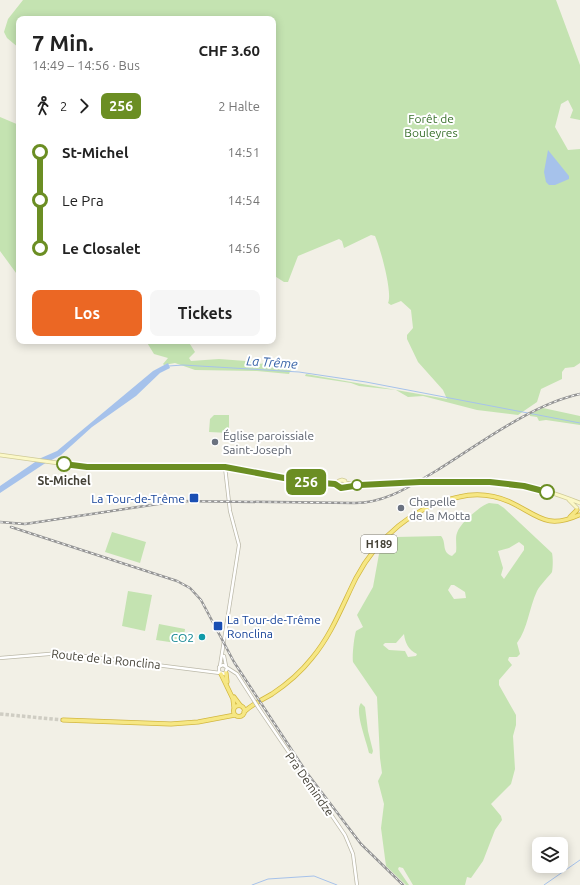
<!DOCTYPE html>
<html lang="de">
<head>
<meta charset="utf-8">
<style>
  :root { --surface:#fff; --page:#f6f6f6; --text:#222; --muted:#767676; --accent:#eb6724 }
  body { margin:0; font-family:Ubuntu,sans-serif; background:var(--page); color:var(--text); height:100vh; display:flex; flex-direction:column; font-size:15px; white-space:nowrap }
  * { box-sizing:border-box; margin:0 }
  p { font-size:13px; color:var(--muted) }
  .icon { flex:none; width:22px; height:22px; fill:none; stroke:currentColor; stroke-width:2; stroke-linecap:round; stroke-linejoin:round }
  .map { position:relative; flex:1; overflow:hidden }
  .side { position:absolute; left:16px; top:16px; width:260px; height:328px; display:flex; flex-direction:column; background:var(--surface); border-radius:8px; box-shadow:0 2px 10px #0003 }
  .side>* { flex:none }
  .badge { padding:0 8px; border-radius:6px; font-size:14px; line-height:26px }
  .buttons { position:absolute; left:532px; top:837px; display:grid; gap:8px }
  .buttons a { display:grid; place-items:center; width:36px; height:36px; border-radius:8px; background:var(--surface); box-shadow:0 2px 10px #0003; font-size:20px }
  .map>.badge { position:absolute; translate:-50% -50%; box-shadow:0 0 0 2px #fff }
  .legs { display:flex; align-items:center; gap:6px; height:44px; padding:0 16px; font-size:13px }
  .legs p { margin-inline-start:auto }
  .head { display:flex; align-items:center; justify-content:space-between; height:68px; padding:0 16px }
  h1 { font-size:22px; font-weight:600; line-height:30px }
  .action { display:flex; gap:8px; margin-top:auto; padding:8px 16px }
  .action a { flex:1; height:46px; border-radius:8px; background:var(--accent); color:#fff; font-size:16px; font-weight:600; line-height:46px; text-align:center }
  .action a+a { background:var(--page); color:var(--text) }
  ul { padding:0 16px; list-style:none }
  li { display:flex; align-items:center; gap:14px; height:48px; font-size:15px }
  li i { display:grid; place-items:center; width:6px; height:100%; margin:0 5px; background:currentColor }
  li i::after { content:''; width:10px; height:10px; margin:-5px; border:3px solid; border-radius:50%; background:var(--surface) }
  li p { margin-inline-start:auto }
  li:first-child i { background:linear-gradient(#0000 50%,currentColor 0) }
  li:last-child i { background:linear-gradient(currentColor 50%,#0000 0) }
  .map>svg:first-child { display:block }
  .green { fill:#c4e3b1; fill-rule:evenodd }
  .water { fill:#a6c2eb }
  .lines { fill:none; stroke-linecap:round; stroke-linejoin:round }
  .stream { stroke:#a6c2eb; stroke-width:1 }
  .trunk-tunnel { stroke:#cfcdc3; stroke-width:3.5; stroke-dasharray:3.5 2; stroke-linecap:butt }
  .tertiary-casing { stroke:#bcb9a9; stroke-width:4 }
  .secondary-casing { stroke:#cfca98; stroke-width:4.5 }
  .trunk-casing { stroke:#d2b740; stroke-width:5 }
  .tertiary { stroke:#fff; stroke-width:2.5 }
  .secondary { stroke:#fbf8c7; stroke-width:3 }
  .trunk { stroke:#f6e784; stroke-width:3.5 }
  .rail-casing { stroke:#959595; stroke-width:2.5 }
  .rail { stroke:#fff; stroke-width:1; stroke-dasharray:3; stroke-linecap:butt }
  .tertiary-bridge-casing { stroke:#bcb9a9; stroke-width:4; stroke-linecap:butt }
  .tertiary-bridge { stroke:#fff; stroke-width:2.5 }
  .line-1-casing { stroke:#fff; stroke-width:9 }
  .line-1 { stroke:#6b8e23; stroke-width:6 }
  .worship-dot { fill:#6b7280; stroke:#fff; stroke-width:1.5 }
  .stop-1-dot { fill:#fff; stroke:#6b8e23; stroke-width:2 }
  .transit-dot { fill:#1a4fb4; stroke:#fff; stroke-width:1.5 }
  .culture-dot { fill:#0f9aa8; stroke:#fff; stroke-width:1.5 }
  .labels { text-anchor:middle; dominant-baseline:central; stroke-width:4; stroke-linejoin:round; paint-order:stroke }
  .shield { fill:#fff; stroke:#7c7a72; stroke-width:1 }
  .shield-label { font-size:11px; font-weight:bold; fill:#444136 }
  .park-label { font-size:12px; fill:#3a712d; stroke:#fff }
  .worship-label { font-size:12px; fill:#5b616d; stroke:#fff; text-anchor:start }
  .stop-label { font-size:12px; font-weight:bold; fill:#444136; stroke:#fff }
  .transit-label { font-size:12px; fill:#164399; stroke:#fff; text-anchor:end }
  .culture-label { font-size:12px; fill:#0d838f; stroke:#fff; text-anchor:end }
  .street-label { font-size:12px; fill:#444136; stroke:#fff }
  .water-label { font-size:13px; font-style:italic; fill:#3763a8; stroke:#fff }
</style>
</head>
<body>
<div class="map">
<svg width="580" height="885" viewBox="0 0 580 885">
  <rect width="100%" height="100%" fill="#f2f0e6"/>
  <path class="green" d="M 23,0 L 556,0 L 580,65 L 580,120 L 570,118 L 573,110 L 568,100 L 561,104 L 555,127 L 568,150 L 580,149 L 580,363 L 574,367 L 565,368 L 562,372 L 562,379 L 541,389 L 537,402 L 518,415 L 477,410 L 423,396 L 408,397 L 396,390 L 359,386 L 351,383 L 305,376 L 306,374 L 447,399 L 443,390 L 418,362 L 407,339 L 407,335 L 413,328 L 411,310 L 401,301 L 391,305 L 388,303 C 393,293 380,247 375,236 L 371,235 L 344,248 L 342,241 L 339,239 L 298,256 L 288,282 L 284,282 L 273,275 L 273,19 L 19,19 L 19,48 L 7,38 L 4,32 L 8,19 Z
    M 0,117 L 19,125 L 19,277 L 0,251 Z
    M 146,341 L 188,341 L 195,352 L 189,358 L 191,361 L 219,359 L 246,361 L 252,360 L 258,364 L 279,362 L 296,367 L 291,369 L 289,374 L 257,371 L 195,370 L 175,363 L 164,365 L 163,364 L 168,358 L 154,354 Z
    M 543,408 L 580,416 L 580,425 L 546,420 L 539,421 L 537,417 L 530,416 L 530,414 Z
    M 214,415 L 229,415 L 229,433 L 209,432 L 210,419 Z
    M 489,503 L 498,504 L 504,508 L 552,553 C 553,558 553,566 552,572 C 551,574 540,585 537,591 C 529,608 528,628 517,643 L 520,654 L 517,657 L 509,657 L 508,660 L 512,665 L 499,680 L 499,685 L 516,715 L 516,725 L 513,736 L 515,769 L 511,784 L 491,804 L 501,816 L 502,820 L 495,830 L 483,861 L 471,878 L 467,877 L 465,885 L 413,885 L 403,868 L 399,867 L 398,869 L 409,885 L 406,885 L 386,866 L 381,828 L 384,804 L 378,781 L 382,773 L 380,758 L 377,697 L 353,662 C 352,657 354,637 356,631 L 363,627 L 357,615 L 373,587 L 379,554 L 385,546 L 396,537 L 441,536 C 447,543 441,552 452,556 L 456,552 C 457,546 455,538 457,533 C 460,523 480,506 489,503 ZM 519,542 L 524,546 L 524,550 L 504,579 L 501,575 L 503,568 L 498,551 L 509,548 ZM 451,585 L 454,585 L 465,592 L 466,598 L 454,599 L 448,590 ZM 404,634 C 405,642 408,650 417,654 L 416,656 L 408,657 L 405,651 L 389,650 L 383,645 L 385,643 L 396,643 Z
    M 112,532 L 146,542 L 140,563 L 105,552 Z
    M 128,591 L 152,595 L 145,631 L 122,626 Z
    M 159,624 L 185,629 L 183,644 L 156,640 Z
    M 361,703 L 365,707 L 368,731 L 373,751 L 372,754 L 369,753 C 367,742 354,711 361,703 Z"/>
  <path class="water" d="M 548,150 L 569,176 L 569,179 L 555,185 L 549,185 L 546,182 L 544,172 Z
    M 168,363 L 170,368 L 160,373 L 136,396 L 92,427 L 61,455 L 44,464 L 0,493 L 0,486 L 41,458 L 57,451 L 153,371 Z"/>
  <g class="lines">
    <path class="stream" d="M 169,366 L 183,365 L 299,372 L 366,382 L 580,423
      M 252,885 L 268,879 L 314,876 L 337,885
      M 544,885 L 580,860"/>
    <path class="trunk-tunnel" d="M 0,714 L 63,720"/>
    <g class="tertiary-casing">
      <path id="tertiary" d="M 224,656 L 226,666
        M 0,658 L 61,653 L 220,673
        M 220,666 L 239,545 L 230,511 L 225,467
        M 227,668 L 225,674 L 219,672 L 219,667 L 223,665 L 237,674 L 253,699
        M 258,707 L 345,835 L 353,854 L 357,885"/>
    </g>
    <g class="secondary-casing">
      <path id="secondary" d="M 0,455 L 87,467 L 225,467 L 338,486
        M 346,483 C 367,489 399,483 422,482 C 455,481 492,480 525,486 C 544,489 562,496 580,503
        M 345,487 L 345,481 L 342,480 L 339,481 L 338,485 L 341,488 L 355,486
        M 569,500 L 577,508"/>
    </g>
    <g class="trunk-casing">
      <path id="trunk" d="M 570,517 L 577,510
        M 226,673 L 227,682
        M 221,674 L 233,699 L 234,708
        M 234,697 L 240,705
        M233.5 711a5.5 5.5 0 1 1 11 0a5.5 5.5 0 1 1-11 0Z
        M 244,712 C 252,704 262,700 272,694 C 287,684 301,672 312,658 C 332,634 342,606 356,578 C 377,538 414,506 459,497 C 476,493 494,495 510,502 C 538,515 546,530 579,515
        M 63,720 L 171,724 L 198,722 L 235,715"/>
    </g>
    <use href="#tertiary" class="tertiary"/>
    <use href="#secondary" class="secondary"/>
    <use href="#trunk" class="trunk"/>
    <g class="rail-casing">
      <path id="rail" d="M 0,522 L 25,524 L 178,501 L 355,503 C 386,503 410,486 436,471 C 478,445 532,404 580,394
        M 11,527 L 177,581 L 190,588 L 201,600 L 234,662 L 307,773 L 361,844 L 403,885"/>
    </g>
    <use href="#rail" class="rail"/>
    <g class="tertiary-bridge-casing">
      <path id="tertiary-bridge" d="M 253,699 L 258,707"/>
    </g>
    <use href="#tertiary-bridge" class="tertiary-bridge"/>
  </g>
  <g class="lines">
    <g class="line-1-casing">
      <path id="line-1" d="M 64,464 L 87,467 L 225,467 L 300,481 L 335,484 L 341,488 L 360,485 L 420,482 L 490,482 L 524,486 L 547,492"/>
    </g>
    <use href="#line-1" class="line-1"/>
  </g>
  <g class="worship-dot">
    <circle cx="215" cy="442" r="4"/>
    <circle cx="401" cy="508" r="4"/>
  </g>
  <g class="stop-1-dot">
    <circle cx="64" cy="464" r="7"/>
    <circle cx="357" cy="485" r="5"/>
    <circle cx="547" cy="492" r="7"/>
  </g>
  <g class="transit-dot">
    <rect x="189" y="493" width="10" height="10" rx="2"/>
    <rect x="213" y="621" width="10" height="10" rx="2"/>
  </g>
  <circle class="culture-dot" cx="202" cy="637" r="4"/>
  <g class="labels">
    <rect class="shield" x="361" y="535" width="36" height="18" rx="3"/>
    <g class="shield-label">
      <text x="379" y="544">H189</text>
    </g>
    <g class="park-label">
      <text x="431" y="118">Forêt de<tspan x="431" dy="14">Bouleyres</tspan></text>
    </g>
    <g class="worship-label">
      <text x="223" y="435">Église paroissiale<tspan x="223" dy="14">Saint-Joseph</tspan></text>
      <text x="409" y="501">Chapelle<tspan x="409" dy="14">de la Motta</tspan></text>
    </g>
    <g class="stop-label">
      <text x="64" y="480">St-Michel</text>
    </g>
    <g class="transit-label">
      <text x="185" y="498">La Tour-de-Trême</text>
      <text x="227" y="619" text-anchor="start">La Tour-de-Trême<tspan x="227" dy="14">Ronclina</tspan></text>
    </g>
    <g class="culture-label">
      <text x="194" y="637">CO2</text>
    </g>
    <g class="street-label">
      <text transform="translate(106 659) rotate(6)">Route de la Ronclina</text>
      <text transform="translate(310 784) rotate(55)">Pra Demindze</text>
    </g>
    <g class="water-label">
      <text transform="translate(272 362) rotate(4)">La Trême</text>
    </g>
  </g>
</svg>
<div class="buttons">
<a><svg class="icon" aria-label="layers" viewBox="0 0 24 24"><path d="M12 4l9 5-9 5-9-5zM3 14l9 5 9-5"/></svg></a>
</div>
<b class="badge" style="left:306px;top:482px;background:#6b8e23;color:#fff">256</b>
<section class="side">
<div class="head"><div><h1>7 Min.</h1><p>14:49 – 14:56 · Bus</p></div><b>CHF 3.60</b></div>
<div class="legs"><svg class="icon" aria-label="walk" viewBox="0 0 24 24"><circle cx="13" cy="4" r="2"/><path d="M13 8l-2 6 4 7M11 14l-3 7M7 12l3-4h3l4 4"/></svg>2<svg class="icon" aria-label="forward" viewBox="0 0 24 24"><path d="M9 5l7 7-7 7"/></svg><b class="badge" style="background:#6b8e23;color:#fff">256</b><p>2 Halte</p></div>
<ul>
<li><i style="color:#6b8e23"></i><b>St-Michel</b><p>14:51</p></li>
<li><i style="color:#6b8e23"></i><span>Le Pra</span><p>14:54</p></li>
<li><i style="color:#6b8e23"></i><b>Le Closalet</b><p>14:56</p></li>
</ul>
<div class="action"><a>Los</a><a>Tickets</a></div>
</section>
</div>
</body>
</html>
